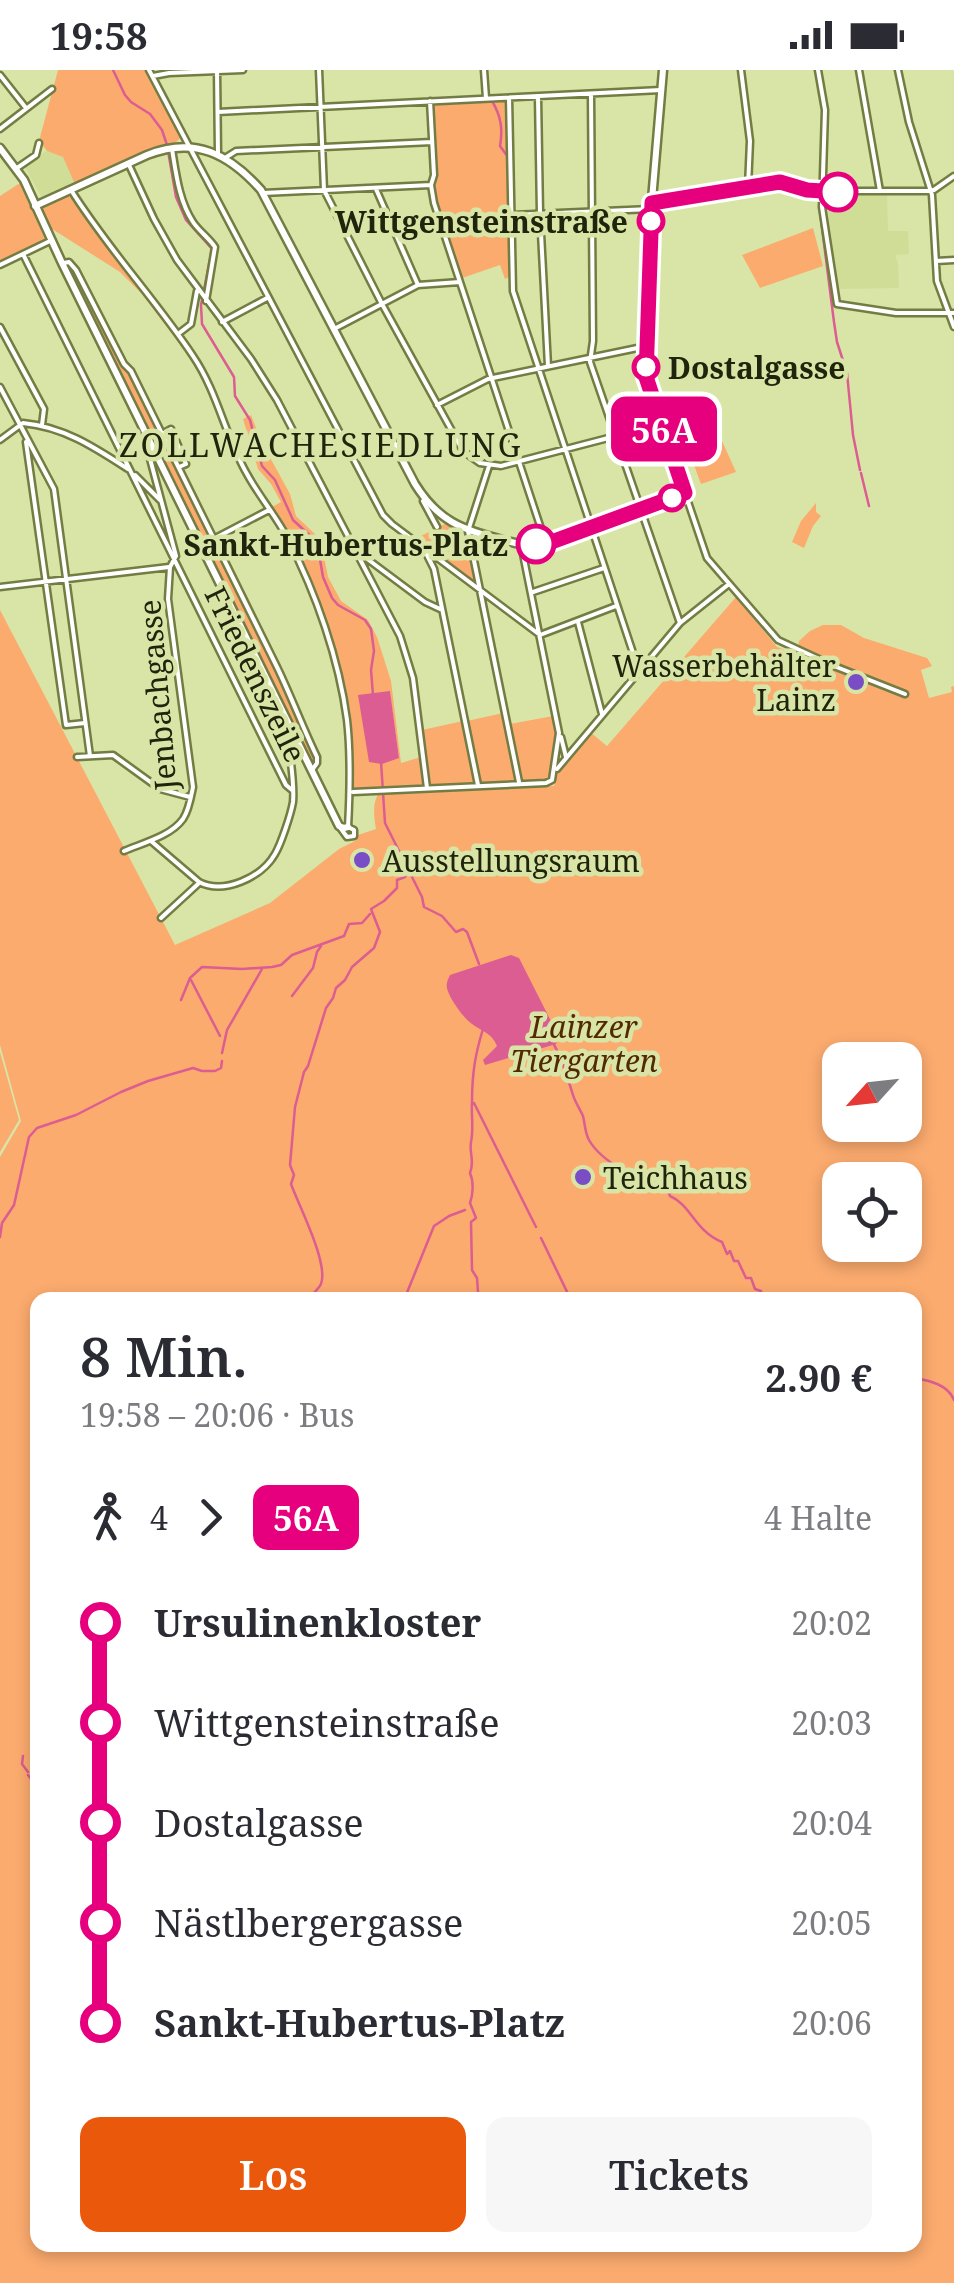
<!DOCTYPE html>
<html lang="de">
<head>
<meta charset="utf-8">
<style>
  :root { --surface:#fff; --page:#f7f7f7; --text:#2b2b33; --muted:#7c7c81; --accent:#ea580c }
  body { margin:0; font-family:"Noto Serif",serif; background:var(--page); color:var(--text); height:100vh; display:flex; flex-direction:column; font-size:38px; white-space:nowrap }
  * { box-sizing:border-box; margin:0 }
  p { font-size:32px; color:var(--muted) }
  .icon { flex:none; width:55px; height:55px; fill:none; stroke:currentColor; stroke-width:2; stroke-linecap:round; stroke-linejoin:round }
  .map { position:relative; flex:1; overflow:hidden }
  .sheet { position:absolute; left:30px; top:1222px; width:892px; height:960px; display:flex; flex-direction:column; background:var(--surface); border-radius:20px; box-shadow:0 5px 15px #0003 }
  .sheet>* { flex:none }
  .badge { padding:0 20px; border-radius:15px; font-size:35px; line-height:65px }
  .needle { width:65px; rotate:243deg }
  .fabs { position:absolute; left:822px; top:972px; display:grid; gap:20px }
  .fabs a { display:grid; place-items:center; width:100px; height:100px; border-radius:20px; background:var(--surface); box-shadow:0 5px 15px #0003; font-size:50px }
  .map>.badge { position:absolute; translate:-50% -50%; box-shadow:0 0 0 5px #fff }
  .legs { display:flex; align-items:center; gap:15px; height:110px; padding:0 50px; font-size:32px }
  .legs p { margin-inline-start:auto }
  .overview { display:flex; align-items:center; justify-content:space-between; height:170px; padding:0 50px }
  h1 { font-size:55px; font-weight:600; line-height:75px }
  .primary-button { display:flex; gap:20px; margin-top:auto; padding:20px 50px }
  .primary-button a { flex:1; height:115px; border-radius:20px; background:var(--accent); color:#fff; font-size:40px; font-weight:600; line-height:115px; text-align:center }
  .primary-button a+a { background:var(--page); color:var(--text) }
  ul { padding:0 50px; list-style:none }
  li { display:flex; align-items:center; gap:35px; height:100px; font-size:38px }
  li i { display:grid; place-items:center; width:15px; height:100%; margin:0 12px; background:currentColor }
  li i::after { content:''; width:25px; height:25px; margin:-12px; border:8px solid; border-radius:50%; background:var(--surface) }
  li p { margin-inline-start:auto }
  li:first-child i { background:linear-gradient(#0000 50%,currentColor 0) }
  li:last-child i { background:linear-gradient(currentColor 50%,#0000 0) }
  .status { display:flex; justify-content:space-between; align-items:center; height:70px; padding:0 50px; background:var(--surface); direction:ltr }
  .status svg { height:28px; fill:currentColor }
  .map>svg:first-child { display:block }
  .built { fill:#d0dd97 }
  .green { fill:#fbab6e; fill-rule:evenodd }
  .water { fill:#db5d91 }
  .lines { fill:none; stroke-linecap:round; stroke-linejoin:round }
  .stream { stroke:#db5d91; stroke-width:2.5 }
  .minor-casing { stroke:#737d43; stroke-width:9 }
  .tertiary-casing { stroke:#737d43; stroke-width:11 }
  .minor { stroke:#fff; stroke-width:4 }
  .tertiary { stroke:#fff; stroke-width:6 }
  .line-1-casing { stroke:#fff; stroke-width:22 }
  .line-1 { stroke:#e6007e; stroke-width:15 }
  .stop-1-dot { fill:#fff; stroke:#e6007e; stroke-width:5 }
  .poi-dot { fill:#794dc5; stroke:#d9e5a7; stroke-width:4 }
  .labels { text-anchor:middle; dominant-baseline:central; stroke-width:9; stroke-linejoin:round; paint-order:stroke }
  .stop-label { font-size:30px; font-weight:bold; fill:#20240c; stroke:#d9e5a7; text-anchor:end }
  .poi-label { font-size:30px; fill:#20240c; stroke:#d9e5a7; text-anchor:start }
  .street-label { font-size:30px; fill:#20240c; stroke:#d9e5a7 }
  .park-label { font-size:30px; font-style:italic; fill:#532902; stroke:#d9e5a7 }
  .neighbourhood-label { font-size:32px; letter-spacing:2.5px; fill:#20240c; stroke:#d9e5a7 }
</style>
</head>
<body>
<div class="status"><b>19:58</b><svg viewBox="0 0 49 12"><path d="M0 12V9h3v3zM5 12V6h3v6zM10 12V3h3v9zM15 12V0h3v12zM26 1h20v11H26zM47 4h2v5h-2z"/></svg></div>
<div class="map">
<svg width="954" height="2213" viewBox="0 0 954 2213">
  <rect width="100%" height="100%" fill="#d9e5a7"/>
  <path class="built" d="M 46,81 L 63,86 L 75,113 L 42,128 L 25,97 Z
    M 826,125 L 887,125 L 888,161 L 908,161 L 909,184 L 895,185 L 898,194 L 899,218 L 837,219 L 825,141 Z"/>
  <path class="green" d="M 58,0 L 147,0 L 181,67 C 174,77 164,74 152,79 C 126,90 100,106 74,112 L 63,87 L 47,81 L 39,71 Z
    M 505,29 L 507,31 L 511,206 L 505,209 L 500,195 L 462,208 L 435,129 L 432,37 L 435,33 Z
    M 20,113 L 45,169 L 0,192 L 0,126 Z
    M 68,125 L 81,138 L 105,175 L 186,279 L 207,315 L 224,356 L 194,293 L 142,224 L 120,202 L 49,157 L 40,138 Z
    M 813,158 L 823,196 L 760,218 L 742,185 Z
    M 68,195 L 81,210 L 123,296 L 130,302 L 168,379 L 164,383 L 159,383 L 157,380 Z
    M 251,345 L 261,371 L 290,424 L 296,446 L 316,465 L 323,481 L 328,507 L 341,531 L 368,550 L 377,567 L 391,611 L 401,693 L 421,687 L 425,714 L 422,717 L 353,720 L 351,717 C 351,699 352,681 349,663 C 339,586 314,503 270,438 L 281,432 L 271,414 L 258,399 L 243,349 ZM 390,622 L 399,688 L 359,626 Z
    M 722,371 L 736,402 L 701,414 L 690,384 Z
    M 168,385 L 172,388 L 211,467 L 207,471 L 202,470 L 162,389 Z
    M 816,433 L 816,442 L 821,446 L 813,456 L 804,478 L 792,472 L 801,451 Z
    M 447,453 L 465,467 L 474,511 L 415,469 Z
    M 214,472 L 278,603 L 294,643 L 314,683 L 314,692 L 311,692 L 298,662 L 205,478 L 210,473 Z
    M 736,527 L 777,577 L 797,584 L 799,571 L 810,561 L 823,555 L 841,555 L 864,568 L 927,588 L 932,596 L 921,600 L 929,628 L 952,622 L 951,617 L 954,616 L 954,2213 L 0,2213 L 0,1087 L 21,1051 L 0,975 L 0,540 L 175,875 L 270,833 L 339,779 L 357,770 L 358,765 L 376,759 C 374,748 372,733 379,723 L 439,720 L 442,722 L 443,720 L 554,716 L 557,704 L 590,662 L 607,676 ZM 840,990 L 905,990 L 905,1055 L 840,1055 ZM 840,1110 L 905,1110 L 905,1175 L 840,1175 ZM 38,1230 L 915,1230 L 915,2175 L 38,2175 Z
    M 503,643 L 516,711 L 496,713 L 495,710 L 493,713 L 480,713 L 467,651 Z
    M 553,646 L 556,661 L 551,706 L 545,711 L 523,712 L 510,654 Z
    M 463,651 L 475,712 L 474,714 L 432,715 L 428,711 L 422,660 Z
    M 0,982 L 19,1050 L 0,1082 Z"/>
  <path class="water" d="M 390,621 L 399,688 L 382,694 L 369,692 L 358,625 Z
    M 511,885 L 519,888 L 559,967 L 556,974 L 485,995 L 483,990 L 497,976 C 492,963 483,962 472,954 C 463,947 457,938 451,928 C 446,918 445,915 450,905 Z"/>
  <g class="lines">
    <path class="stream" d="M 113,0 L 125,25 L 131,32 L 150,44 L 162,60 L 167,75 L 176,127 L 186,150 L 212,179 L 201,235 L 202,254 L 234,307 L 235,326 L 250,350 L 262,396 L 275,410 L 293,450 L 317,472 L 323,507 L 332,528 L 338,535 L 365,550 L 371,559 L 374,581 L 371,600 L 373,625
      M 492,31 C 501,46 503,59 500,76 L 508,87
      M 820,142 L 834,252 L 837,272 L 847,303 L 853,365 L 860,400
      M 861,403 L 869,436
      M 381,692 L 385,753 L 422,827 L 424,837 L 442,846 L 456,862 L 463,859 L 467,862 L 479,894
      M 191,910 L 220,966
      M 292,926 L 313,898 L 317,882 L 321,876
      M 181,930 L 190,908 L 202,897 L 242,899 L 272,897 L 281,895 L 292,885 L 344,866 L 349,854 L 362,853 L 370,844
      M 553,973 C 562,988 568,1009 573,1025 C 575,1032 580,1039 583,1046 C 585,1054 585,1063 589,1070 C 601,1092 644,1114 668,1121 L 670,1126 C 691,1135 695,1161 722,1172 L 727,1184 L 730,1181 L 734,1191 L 738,1191 L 746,1208 L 751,1208 L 755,1219 L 761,1221 L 762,1230
      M 222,983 L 227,960 L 262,899
      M 474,1033 L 536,1157
      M 0,1167 L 2,1153 L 14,1135 L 29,1067 L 37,1058 L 76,1045 L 121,1022 L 148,1011 L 193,998 L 202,1001 L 215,1001 L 221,998 L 222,991
      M 541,1168 L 571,1230
      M 318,1230 L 311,1226 C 314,1223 319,1218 321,1214 C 329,1193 298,1134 291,1114 L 294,1105 L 290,1095 L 295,1037 L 304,1002 L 308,996 L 326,938 L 333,928 L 336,918 L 345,910 L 352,897 L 374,878 L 380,862 L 371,839 L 384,831 L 397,818 L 397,810 L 405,807 L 406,801
      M 404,1230 L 434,1156 L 449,1146 L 465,1140
      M 482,1230 L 478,1222 L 477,1208 L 472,1200 L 471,1152 L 476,1148 L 470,1133 C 473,1125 474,1112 470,1103 C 475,1090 469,1085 471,1072 C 474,1058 471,1046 472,1032 C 472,1004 475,985 483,959
      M 915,1308 C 931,1311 948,1315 954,1330
      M 23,1686 L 22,1694 L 28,1702
      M 28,1705 L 38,1718
      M 33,1753 L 38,1753
      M 198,2175 L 199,2180"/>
    <g class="minor-casing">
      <path id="minor" d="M 149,0 L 383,445 L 392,454 L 540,565 L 616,536
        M 217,0 L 218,84
        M 319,0 L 324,120 L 382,234 L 463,381 L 480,393 L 501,396 L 662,354
        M 484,0 L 486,28
        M 741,0 L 750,71 L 748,117
        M 818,0 L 825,40 L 822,137 L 837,234 L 896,243 L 954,243
        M 859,0 L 880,121
        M 898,0 L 909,52 L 932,125 L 937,211 L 954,257
        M 0,5 L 26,38
        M 153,6 L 169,3 L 243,0
        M 591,24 L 593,271 L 590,292 L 680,553
        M 538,27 L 540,144 L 548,296
        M 509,28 L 513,221 L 639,601
        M 430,31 L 434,105 L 431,115 L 434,133 L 546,474
        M 218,42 L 661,20
        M 0,59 L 52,19
        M 172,79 C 176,103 179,131 193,152 C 199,161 209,168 215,177 L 206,231
        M 225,88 L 236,81 L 432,72
        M 129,95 L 154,149 L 177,190 L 251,289 L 277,330 L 400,566 L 413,608 L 427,718
        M 17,98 L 36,85 L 39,73
        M 376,119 L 418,215
        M 71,120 C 108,179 155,229 193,286 C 218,323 225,366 247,404 C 259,426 276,446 288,469 C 316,523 339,589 347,650 C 351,685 350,721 348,757 L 354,760 L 354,766 L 347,767 L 339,756
        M 263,123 L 431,115
        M 652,133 L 780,112 L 821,121 L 926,121 L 934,120 L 954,106
        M 512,145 L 651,139
        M 23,184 L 286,715 L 292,720
        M 936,191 L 954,190
        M 64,193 L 69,192 L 76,200 L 124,294 L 131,301 C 179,400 229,498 277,597 C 291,626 303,658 317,687 L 317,693 L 312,700
        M 0,195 L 50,171
        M 222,252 L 267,228
        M 0,257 L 44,339 L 42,355
        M 336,258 L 418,215 L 460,212
        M 178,264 L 191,254 L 197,221
        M 0,317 L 54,419 L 90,686
        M 437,335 L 488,309 L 647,276
        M 162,364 L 171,359 L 186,394 L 179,397
        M 0,370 L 23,353 C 64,357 94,377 128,399
        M 26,372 L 66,655 L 85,653
        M 489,396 L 468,461 L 519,712
        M 135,405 L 160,430
        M 685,423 L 707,488 L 778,570 L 834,596 L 905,624
        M 423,431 L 437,457
        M 202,475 L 269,440
        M 425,481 L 434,499 L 478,715
        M 325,483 L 350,470
        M 362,485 L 425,532 L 440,539
        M 0,517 L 169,497
        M 533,522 L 604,498
        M 578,552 L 602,644
        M 561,667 L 566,687
        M 77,687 L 113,685 L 160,719 L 190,727
        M 557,699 L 680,553 L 729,514
        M 353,722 L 546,713 L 552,710 L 559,663 L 521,474
        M 151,771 L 199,812 C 224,825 262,807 275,784 C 281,774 291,744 293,732 C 295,711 289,682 287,660 L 289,654
        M 124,781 C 143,773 171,766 183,749 C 189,740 191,727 193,717 L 168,529 L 170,497 L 176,486 L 149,385 L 151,375
        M 161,848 L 198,814"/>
    </g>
    <g class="tertiary-casing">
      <path id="tertiary" d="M 0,78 L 24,110 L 62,193 L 339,756 L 344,758 L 348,757
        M 35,136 L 147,85 C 195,66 229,84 261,120 L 415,414 C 438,451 462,460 503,470 C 517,474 533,477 548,473 C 591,463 643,439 685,423 L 646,307 L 652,130 L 663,0"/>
    </g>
    <use href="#minor" class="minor"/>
    <use href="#tertiary" class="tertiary"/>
  </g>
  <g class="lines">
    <g class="line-1-casing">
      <path id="line-1" d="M 536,474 L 546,474 L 685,423 L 646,307 L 652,133 L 780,112 L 807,120 L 838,122"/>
    </g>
    <use href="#line-1" class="line-1"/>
  </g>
  <g class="stop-1-dot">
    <circle cx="838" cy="122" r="18"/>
    <circle cx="651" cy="151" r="12"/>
    <circle cx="646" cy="297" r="12"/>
    <circle cx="672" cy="428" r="12"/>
    <circle cx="536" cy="474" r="18"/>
  </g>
  <g class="poi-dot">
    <circle cx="856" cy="612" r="10"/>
    <circle cx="362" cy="790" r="10"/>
    <circle cx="583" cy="1107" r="10"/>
  </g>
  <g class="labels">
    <g class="stop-label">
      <text x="628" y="151">Wittgensteinstraße</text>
      <text x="668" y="297" text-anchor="start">Dostalgasse</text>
      <text x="508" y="474">Sankt-Hubertus-Platz</text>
    </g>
    <g class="poi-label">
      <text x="836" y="595" text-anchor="end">Wasserbehälter<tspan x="836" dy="34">Lainz</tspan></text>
      <text x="382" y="790">Ausstellungsraum</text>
      <text x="603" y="1107">Teichhaus</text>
    </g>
    <g class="street-label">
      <text transform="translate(256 604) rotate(64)">Friedenszeile</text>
      <text transform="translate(157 625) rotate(-95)">Jenbachgasse</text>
    </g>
    <g class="park-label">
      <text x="584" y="956">Lainzer<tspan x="584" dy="34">Tiergarten</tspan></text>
    </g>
    <g class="neighbourhood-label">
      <text x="321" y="374">ZOLLWACHESIEDLUNG</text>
    </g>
  </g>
</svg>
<div class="fabs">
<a><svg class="needle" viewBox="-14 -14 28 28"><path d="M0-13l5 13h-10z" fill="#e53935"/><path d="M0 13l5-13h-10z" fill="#7c7c81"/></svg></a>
<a><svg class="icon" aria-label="locate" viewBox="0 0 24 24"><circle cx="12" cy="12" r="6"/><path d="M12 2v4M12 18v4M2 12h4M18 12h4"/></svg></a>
</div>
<b class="badge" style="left:664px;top:359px;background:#e6007e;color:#fff">56A</b>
<section class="sheet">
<div class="overview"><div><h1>8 Min.</h1><p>19:58 – 20:06 · Bus</p></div><b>2.90 €</b></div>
<div class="legs"><svg class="icon" aria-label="walk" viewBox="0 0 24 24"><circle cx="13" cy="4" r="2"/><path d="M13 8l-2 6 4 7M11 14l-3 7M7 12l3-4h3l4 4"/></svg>4<svg class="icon" aria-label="forward" viewBox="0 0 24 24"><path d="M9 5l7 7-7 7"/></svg><b class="badge" style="background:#e6007e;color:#fff">56A</b><p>4 Halte</p></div>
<ul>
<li><i style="color:#e6007e"></i><b>Ursulinenkloster</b><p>20:02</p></li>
<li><i style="color:#e6007e"></i><span>Wittgensteinstraße</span><p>20:03</p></li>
<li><i style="color:#e6007e"></i><span>Dostalgasse</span><p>20:04</p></li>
<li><i style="color:#e6007e"></i><span>Nästlbergergasse</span><p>20:05</p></li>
<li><i style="color:#e6007e"></i><b>Sankt-Hubertus-Platz</b><p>20:06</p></li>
</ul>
<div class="primary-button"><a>Los</a><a>Tickets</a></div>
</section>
</div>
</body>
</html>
